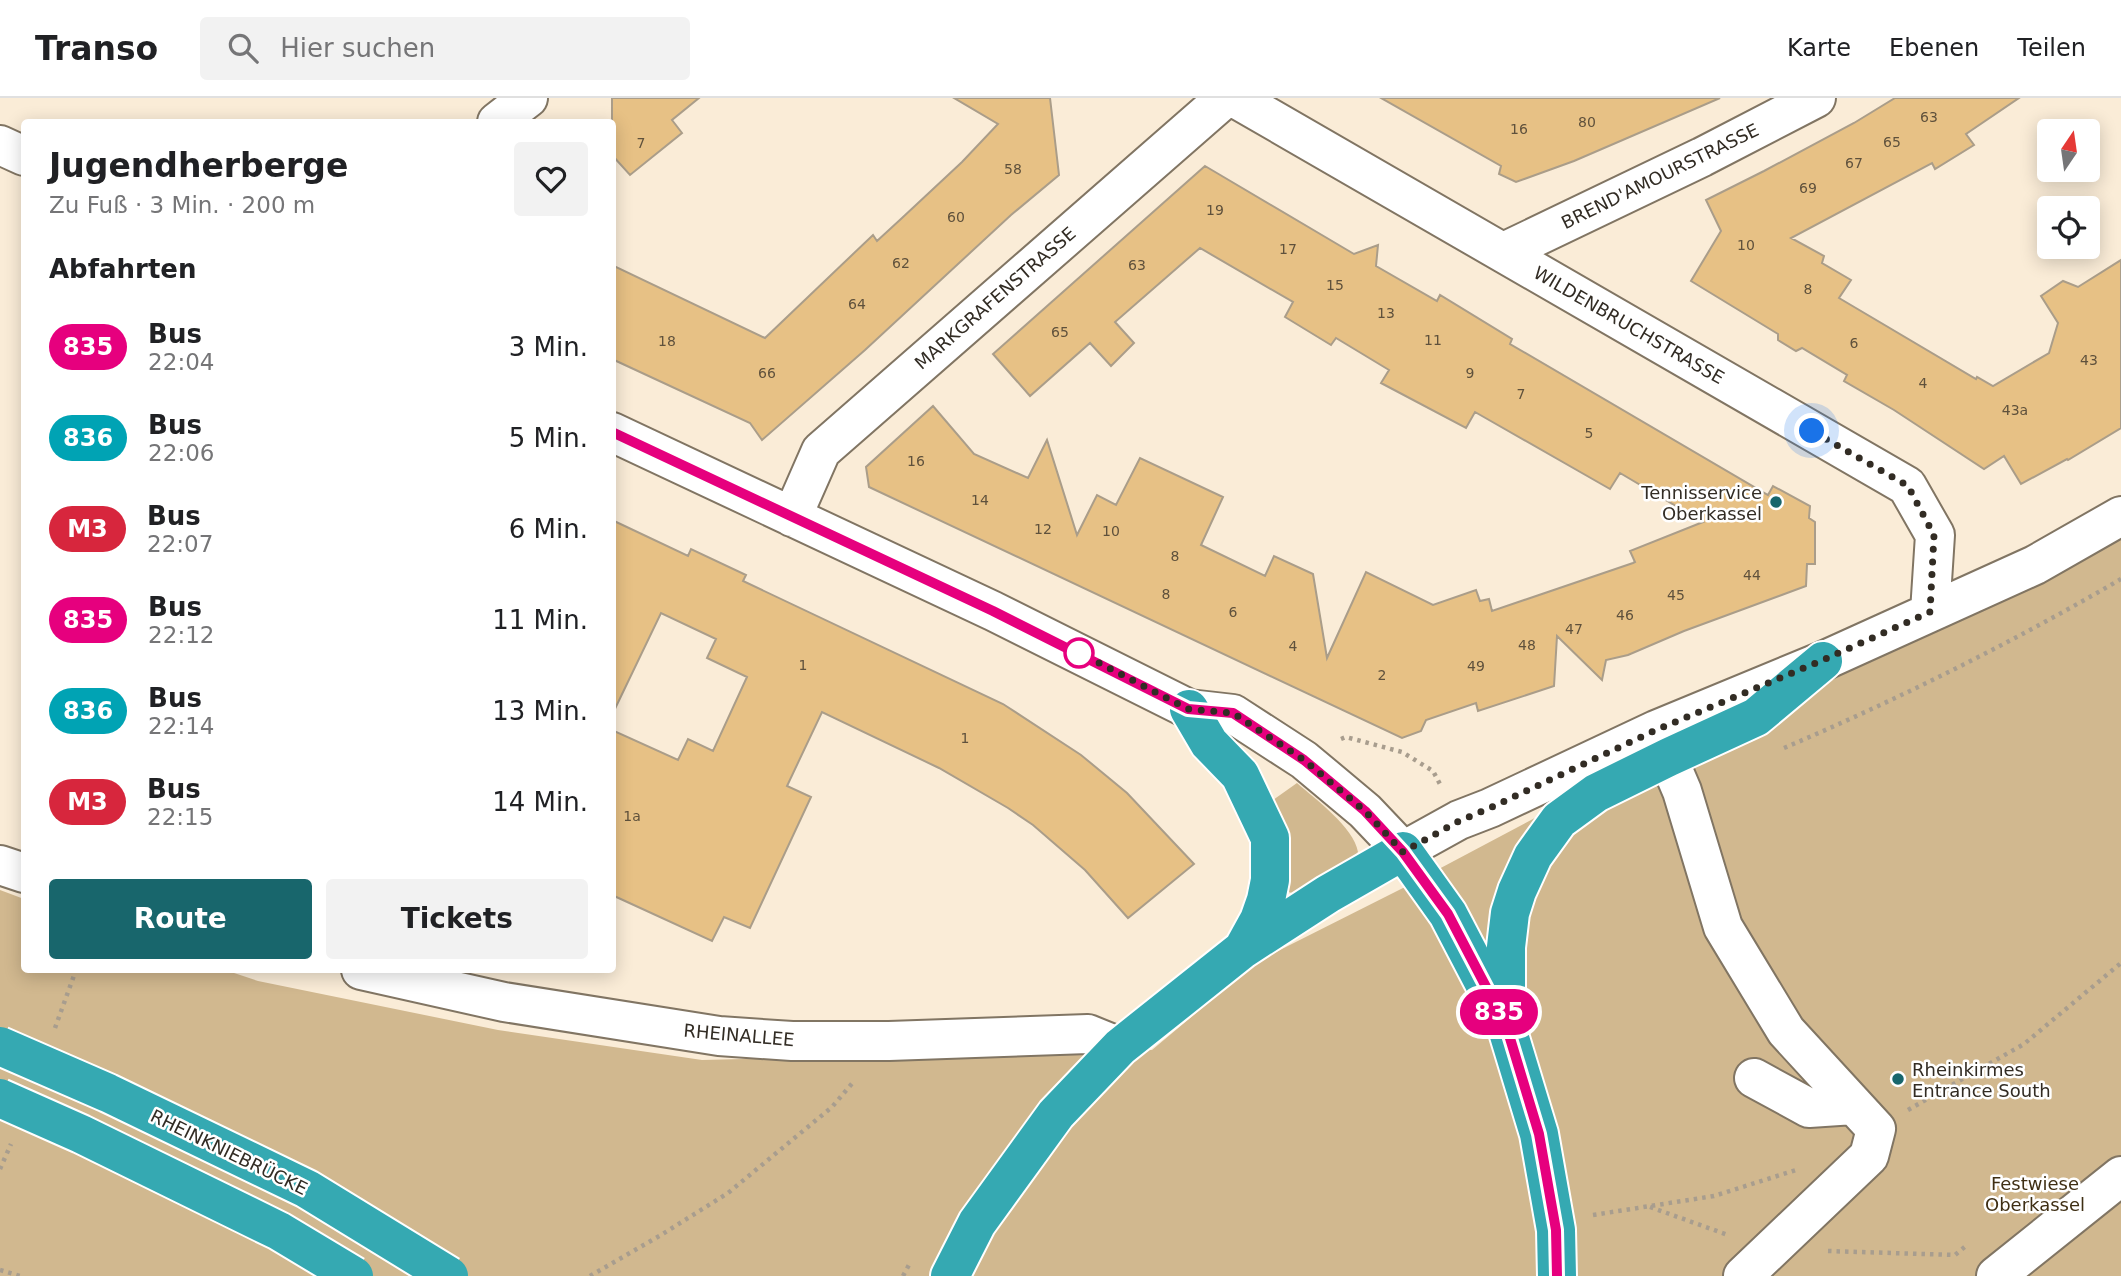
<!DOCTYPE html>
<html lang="de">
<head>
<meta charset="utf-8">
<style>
  :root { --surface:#fff; --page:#f2f2f2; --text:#202124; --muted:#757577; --line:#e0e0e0; --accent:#18666c }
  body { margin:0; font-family:"DejaVu Sans",sans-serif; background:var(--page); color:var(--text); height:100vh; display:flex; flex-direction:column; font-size:26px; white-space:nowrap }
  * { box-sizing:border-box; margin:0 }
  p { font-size:23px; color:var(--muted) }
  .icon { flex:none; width:38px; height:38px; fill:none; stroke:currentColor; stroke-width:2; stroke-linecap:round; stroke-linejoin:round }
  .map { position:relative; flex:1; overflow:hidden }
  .drawer { position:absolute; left:21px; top:21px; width:595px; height:854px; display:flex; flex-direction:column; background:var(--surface); border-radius:7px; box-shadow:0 4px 18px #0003 }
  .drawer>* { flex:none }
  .badge { padding:0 14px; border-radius:23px; font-size:24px; line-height:46px }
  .needle { width:46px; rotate:13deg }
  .tools { position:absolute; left:2037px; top:21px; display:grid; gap:14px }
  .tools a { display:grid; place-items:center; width:63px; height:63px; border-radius:7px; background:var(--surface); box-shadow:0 4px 18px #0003; font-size:35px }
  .you { position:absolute; width:35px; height:35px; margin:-18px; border:5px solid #fff; border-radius:50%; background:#1a73e8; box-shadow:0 0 0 10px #1a73e833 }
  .map>.badge { position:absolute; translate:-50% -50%; box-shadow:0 0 0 4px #fff }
  h2 { padding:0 28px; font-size:26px; line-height:63px }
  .round { display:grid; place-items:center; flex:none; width:74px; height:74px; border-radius:7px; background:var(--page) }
  .headline { display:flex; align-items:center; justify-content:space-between; height:119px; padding:0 28px }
  h1 { font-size:33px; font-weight:800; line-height:52px }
  .cta { display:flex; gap:14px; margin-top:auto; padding:14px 28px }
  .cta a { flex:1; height:80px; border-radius:7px; background:var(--accent); color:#fff; font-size:28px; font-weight:800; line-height:80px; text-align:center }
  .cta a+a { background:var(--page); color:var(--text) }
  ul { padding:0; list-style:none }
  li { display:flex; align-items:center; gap:21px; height:91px; padding:0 28px }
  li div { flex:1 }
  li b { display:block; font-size:26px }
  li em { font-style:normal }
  li .badge { min-width:77px; font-weight:700; text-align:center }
  header { display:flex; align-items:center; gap:42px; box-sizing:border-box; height:98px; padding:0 35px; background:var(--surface); border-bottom:2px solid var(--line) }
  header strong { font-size:33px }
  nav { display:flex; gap:38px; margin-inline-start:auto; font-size:24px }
  .search { width:490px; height:63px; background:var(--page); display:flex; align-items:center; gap:18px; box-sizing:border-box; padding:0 24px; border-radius:7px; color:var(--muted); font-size:26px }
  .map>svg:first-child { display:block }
  .green { fill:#d1b88f }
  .building { fill:#e7c185; stroke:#aa9d89; stroke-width:2 }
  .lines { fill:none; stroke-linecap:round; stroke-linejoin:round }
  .minor-casing { stroke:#817563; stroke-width:42 }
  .highway-casing { stroke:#fff; stroke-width:42 }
  .path { stroke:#a89d8e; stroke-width:4.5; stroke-dasharray:3.5 5; stroke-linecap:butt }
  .minor { stroke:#fff; stroke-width:38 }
  .highway { stroke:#35a9b2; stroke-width:38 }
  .highway-bridge-casing { stroke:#fff; stroke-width:42; stroke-linecap:butt }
  .highway-bridge { stroke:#35a9b2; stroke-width:38 }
  .line-casing { stroke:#fff; stroke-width:16 }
  .line { stroke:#e6007e; stroke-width:10 }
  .walk { stroke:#322c24; stroke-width:7; stroke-dasharray:0 12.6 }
  .poi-dot { fill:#18666c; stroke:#fff; stroke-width:2.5 }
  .stop-dot { fill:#fff; stroke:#e6007e; stroke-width:3.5 }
  .labels { text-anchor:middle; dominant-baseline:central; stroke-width:5; stroke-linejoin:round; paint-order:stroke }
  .number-label { font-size:14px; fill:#5f513c }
  .street-label { font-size:18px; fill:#322c24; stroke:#fff }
  .poi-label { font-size:18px; fill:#322c24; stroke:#fff; text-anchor:end }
  .park-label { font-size:18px; fill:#3f2f14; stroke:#fff }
</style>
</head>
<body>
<header>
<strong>Transo</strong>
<div class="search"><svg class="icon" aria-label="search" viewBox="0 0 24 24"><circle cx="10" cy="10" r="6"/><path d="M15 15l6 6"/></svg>Hier suchen</div>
<nav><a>Karte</a><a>Ebenen</a><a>Teilen</a></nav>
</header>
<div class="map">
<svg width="2121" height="1178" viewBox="0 0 2121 1178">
  <rect width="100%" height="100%" fill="#faecd7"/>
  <path class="green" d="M 2121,436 L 2121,1178 L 0,1178 L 0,792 L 24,801 L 24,872 L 225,872 L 258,883 L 498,932 L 702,962 L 1152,952 L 1258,863 L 1403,790 L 1661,653 Z
    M 1297,685 C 1315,701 1354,729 1358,754 L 1354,759 L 1292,795 L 1285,793 L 1281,732 L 1273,702 Z"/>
  <path class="building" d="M 612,0 L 699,0 L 672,22 L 682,35 L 630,77 L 612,57 Z
    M 954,0 L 1050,0 L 1059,77 L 1011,117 L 865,252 L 762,342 L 750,325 L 612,261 L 612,167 L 765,240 L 873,137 L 877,143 L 902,120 L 962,64 L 998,26 Z
    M 1381,0 L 1720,0 L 1574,63 L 1516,84 L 1499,76 L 1501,68 Z
    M 1895,0 L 2019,0 L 1966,36 L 1974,47 L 1935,71 L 1932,65 L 1791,140 L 1824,158 L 1822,165 L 1851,182 L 1839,200 L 1976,281 L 1977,279 L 1993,288 L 2049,255 L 2058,225 L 2041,198 L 2063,183 L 2078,189 L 2121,162 L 2121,330 L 2068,362 L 2067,361 L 2021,386 L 2004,358 L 1984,371 L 1894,312 L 1844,283 L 1847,277 L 1802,250 L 1796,253 L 1778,242 L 1778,236 L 1691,183 L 1721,133 L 1706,102 L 1764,73 L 1854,25 Z
    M 1205,68 L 1354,156 L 1378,147 L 1376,168 L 1437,203 L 1440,197 L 1512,241 L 1510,246 L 1768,397 L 1773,388 L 1810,408 L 1809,420 L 1815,424 L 1815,466 L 1807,466 L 1806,488 L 1684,533 L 1628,557 L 1606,562 L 1602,582 L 1557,538 L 1554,588 L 1478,613 L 1476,605 L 1426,622 L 1421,633 L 1402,640 L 869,389 L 866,369 L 933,308 L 974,356 L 1028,380 L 1047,342 L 1077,437 L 1097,397 L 1116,407 L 1140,360 L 1223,399 L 1201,447 L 1265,478 L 1274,458 L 1313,476 L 1327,560 L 1366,474 L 1433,507 L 1476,492 L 1480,503 L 1489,501 L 1492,513 L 1633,465 L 1635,464 L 1630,453 L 1703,424 L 1620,375 L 1610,391 L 1475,314 L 1466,330 L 1381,285 L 1389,272 L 1336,240 L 1331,247 L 1285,219 L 1293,204 L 1200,150 L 1115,224 L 1134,245 L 1111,268 L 1090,245 L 1030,298 L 993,256 Z
    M 612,422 L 688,458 L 691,451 L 746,477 L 743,483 L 1003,606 L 1081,657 L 1127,695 L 1194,766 L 1128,820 L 1085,772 L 1033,727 L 1008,710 L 939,670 L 822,614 L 787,688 L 811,699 L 750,830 L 724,819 L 712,843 L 612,797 L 612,632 L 678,662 L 688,641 L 713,653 L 747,579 L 707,560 L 716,541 L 661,515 L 612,617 Z"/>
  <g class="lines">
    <g class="minor-casing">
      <path id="minor" d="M 1235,0 L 1907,388 L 1935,437 L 1930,514
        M 497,24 L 528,0
        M 0,47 L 24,58
        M 1504,154 L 1702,59 L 1816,0
        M 612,334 L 993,513 L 1189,611 L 1233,616 L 1304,662 L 1365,713 L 1403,753 L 1459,722 L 1490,710 L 1656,632 L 1823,563 L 2035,467 L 2121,418
        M 792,419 L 821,353 L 1225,0
        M 1656,632 L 1682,693 L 1723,829 L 1786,933 L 1876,1031 L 1869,1058 L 1743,1178
        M 0,767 L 24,775
        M 361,872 L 504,904 L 719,938 L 792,943 L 889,943 L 1088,936 L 1120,949
        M 1754,980 L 1809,1010 L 1854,1007
        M 1996,1178 L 2121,1078"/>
    </g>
    <g class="highway-casing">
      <path id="highway" d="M 1189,611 L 1209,645 L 1240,677 L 1270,740 L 1270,782 L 1266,802 L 1259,822 L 1243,851
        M 1506,921 L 1506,849 L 1510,815 L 1517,793 L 1533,758 L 1559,722 L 1596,695 L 1669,659 L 1756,619 L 1823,563
        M 950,1178 L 977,1125 L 1056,1016 L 1120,949 L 1243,851 L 1328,796 L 1403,753 L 1448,816 L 1506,927 L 1539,1036 L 1556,1132 L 1557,1178"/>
    </g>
    <path class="path" d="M 1341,641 L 1346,639 L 1402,654 L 1433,673 L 1441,688
      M 1784,650 C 1899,601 2013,544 2121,481
      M 55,930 L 76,872
      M 1908,1012 L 2024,946 L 2121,865
      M 0,1071 L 11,1046
      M 1650,1109 L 1728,1137
      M 1593,1117 L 1714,1098 L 1796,1072
      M 1828,1153 L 1955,1157 L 1967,1147
      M 0,1172 L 20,1178
      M 590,1178 L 661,1137 L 728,1095 L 832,1009 L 855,982
      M 903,1178 L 910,1165"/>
    <use href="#minor" class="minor"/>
    <use href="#highway" class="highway"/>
    <g class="highway-bridge-casing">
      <path id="highway-bridge" d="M 0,948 L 108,995 L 307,1091 L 449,1178
        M 0,1000 L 81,1036 L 279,1133 L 354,1178"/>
    </g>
    <use href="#highway-bridge" class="highway-bridge"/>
  </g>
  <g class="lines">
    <g class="line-casing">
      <path id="line" d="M 612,334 L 993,513 L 1188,611 L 1233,615 L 1304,662 L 1365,713 L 1403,754 L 1448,816 L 1506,927 L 1539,1036 L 1556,1132 L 1557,1178"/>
    </g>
    <use href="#line" class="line"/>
    <path class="walk" d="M 1079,555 L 1078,554 L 1188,611 L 1233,615 L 1304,662 L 1365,713 L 1403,754 L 1459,723 L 1490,710 L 1656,632 L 1823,562 L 1930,514 L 1934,437 L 1908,388 L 1812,333"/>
  </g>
  <g class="poi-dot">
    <circle cx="1776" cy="404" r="7"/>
    <circle cx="1898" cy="981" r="7"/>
  </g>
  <circle class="stop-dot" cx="1079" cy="555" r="14"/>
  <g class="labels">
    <g class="number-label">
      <text x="1929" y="19">63</text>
      <text x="1587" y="24">80</text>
      <text x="1519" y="31">16</text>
      <text x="1892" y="44">65</text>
      <text x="641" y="45">7</text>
      <text x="1854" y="65">67</text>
      <text x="1013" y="71">58</text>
      <text x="1808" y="90">69</text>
      <text x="1215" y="112">19</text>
      <text x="956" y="119">60</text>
      <text x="1746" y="147">10</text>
      <text x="1288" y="151">17</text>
      <text x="901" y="165">62</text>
      <text x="1137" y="167">63</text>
      <text x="1335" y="187">15</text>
      <text x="1808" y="191">8</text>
      <text x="857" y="206">64</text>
      <text x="1386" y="215">13</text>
      <text x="1060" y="234">65</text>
      <text x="1433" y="242">11</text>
      <text x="667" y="243">18</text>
      <text x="1854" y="245">6</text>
      <text x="2089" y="262">43</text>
      <text x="767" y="275">66</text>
      <text x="1470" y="275">9</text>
      <text x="1923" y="285">4</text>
      <text x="1521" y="296">7</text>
      <text x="2015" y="312">43a</text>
      <text x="1589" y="335">5</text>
      <text x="916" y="363">16</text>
      <text x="980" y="402">14</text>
      <text x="1043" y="431">12</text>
      <text x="1111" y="433">10</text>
      <text x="1175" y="458">8</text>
      <text x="1752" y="477">44</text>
      <text x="1166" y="496">8</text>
      <text x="1676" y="497">45</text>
      <text x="1233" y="514">6</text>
      <text x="1625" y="517">46</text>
      <text x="1574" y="531">47</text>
      <text x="1527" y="547">48</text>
      <text x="1293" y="548">4</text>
      <text x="803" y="567">1</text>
      <text x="1476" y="568">49</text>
      <text x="1382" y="577">2</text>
      <text x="965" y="640">1</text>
      <text x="632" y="718">1a</text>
    </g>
    <g class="street-label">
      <text transform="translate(1660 78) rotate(-26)">BREND'AMOURSTRASSE</text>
      <text transform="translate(995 200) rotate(-41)">MARKGRAFENSTRASSE</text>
      <text transform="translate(1629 227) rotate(30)">WILDENBRUCHSTRASSE</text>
      <text transform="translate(739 937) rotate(5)">RHEINALLEE</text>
      <text transform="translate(229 1054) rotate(26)">RHEINKNIEBRÜCKE</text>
    </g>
    <g class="poi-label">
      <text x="1762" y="394">Tennisservice<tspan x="1762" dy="21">Oberkassel</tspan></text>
      <text x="1912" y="971" text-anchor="start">Rheinkirmes<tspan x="1912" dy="21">Entrance South</tspan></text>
    </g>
    <g class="park-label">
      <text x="2035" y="1085">Festwiese<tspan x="2035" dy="21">Oberkassel</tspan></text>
    </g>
  </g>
</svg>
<div class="tools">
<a><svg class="needle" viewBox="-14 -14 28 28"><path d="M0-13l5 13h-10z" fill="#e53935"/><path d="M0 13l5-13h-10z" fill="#757577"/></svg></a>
<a><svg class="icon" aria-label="locate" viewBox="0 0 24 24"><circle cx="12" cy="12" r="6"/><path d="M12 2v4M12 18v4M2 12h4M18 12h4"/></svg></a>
</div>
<div class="you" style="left:1812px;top:333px"></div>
<b class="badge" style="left:1499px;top:914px;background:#e6007e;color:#fff">835</b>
<section class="drawer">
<div class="headline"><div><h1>Jugendherberge</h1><p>Zu Fuß · 3 Min. · 200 m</p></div><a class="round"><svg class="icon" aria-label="heart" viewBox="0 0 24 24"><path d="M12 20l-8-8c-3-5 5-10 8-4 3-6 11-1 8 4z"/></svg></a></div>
<h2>Abfahrten</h2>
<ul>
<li><span class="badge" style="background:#e6007e;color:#fff">835</span><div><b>Bus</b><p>22:04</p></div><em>3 Min.</em></li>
<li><span class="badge" style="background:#00a3b4;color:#fff">836</span><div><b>Bus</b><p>22:06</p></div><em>5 Min.</em></li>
<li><span class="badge" style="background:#d7263d;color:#fff">M3</span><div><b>Bus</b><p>22:07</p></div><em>6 Min.</em></li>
<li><span class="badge" style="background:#e6007e;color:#fff">835</span><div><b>Bus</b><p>22:12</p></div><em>11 Min.</em></li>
<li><span class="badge" style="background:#00a3b4;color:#fff">836</span><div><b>Bus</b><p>22:14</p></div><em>13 Min.</em></li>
<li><span class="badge" style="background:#d7263d;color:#fff">M3</span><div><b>Bus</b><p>22:15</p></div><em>14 Min.</em></li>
</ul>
<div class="cta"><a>Route</a><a>Tickets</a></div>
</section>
</div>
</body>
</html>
